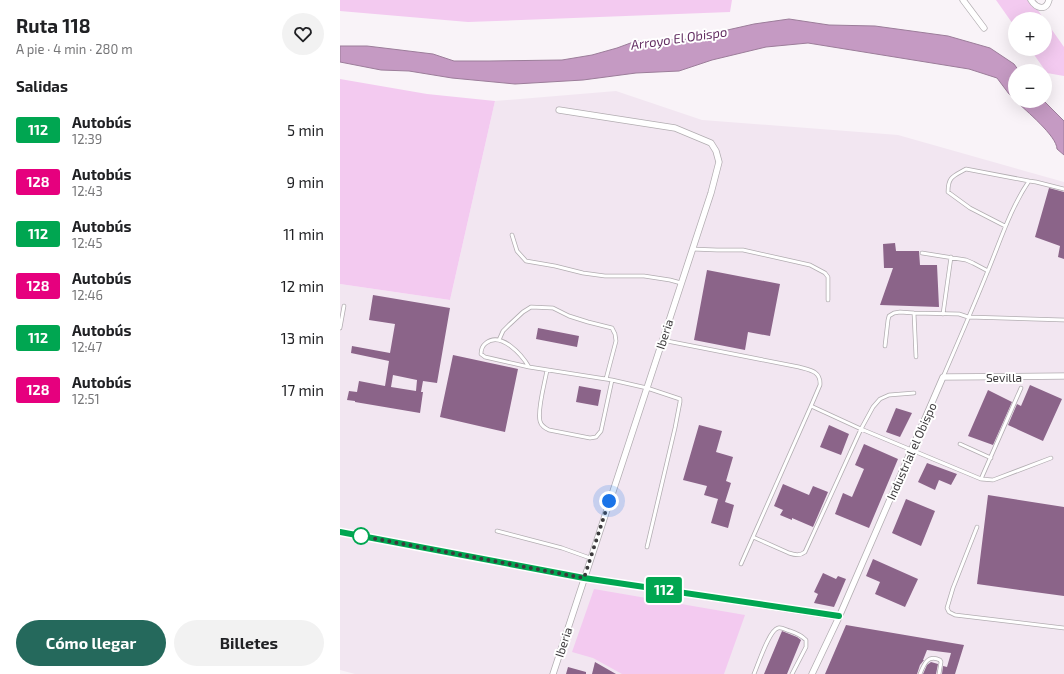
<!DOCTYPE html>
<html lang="es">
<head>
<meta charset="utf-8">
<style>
  :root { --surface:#fff; --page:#f2f2f2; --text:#202124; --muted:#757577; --accent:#25695c }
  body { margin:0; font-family:"Exo 2",sans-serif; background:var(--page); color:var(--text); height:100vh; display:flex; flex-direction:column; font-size:15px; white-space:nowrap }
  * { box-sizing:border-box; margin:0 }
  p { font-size:13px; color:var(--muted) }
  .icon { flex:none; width:22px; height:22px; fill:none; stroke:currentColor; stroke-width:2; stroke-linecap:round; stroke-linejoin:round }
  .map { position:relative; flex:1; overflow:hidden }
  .details { display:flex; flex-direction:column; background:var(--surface); width:340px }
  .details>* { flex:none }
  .badge { padding:0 8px; border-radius:3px; font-size:14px; line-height:26px }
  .tools { position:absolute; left:668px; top:12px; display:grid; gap:8px }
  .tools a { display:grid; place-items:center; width:44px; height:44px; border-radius:50%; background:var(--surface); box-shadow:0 4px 16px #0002; font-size:20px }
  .you { position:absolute; width:20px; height:20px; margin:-10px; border:3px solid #fff; border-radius:50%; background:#1a73e8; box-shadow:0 0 0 6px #1a73e833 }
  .map>.badge { position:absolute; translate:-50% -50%; box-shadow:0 0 0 2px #fff }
  h2 { padding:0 16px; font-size:15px; line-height:36px }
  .round { display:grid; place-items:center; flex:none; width:42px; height:42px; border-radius:21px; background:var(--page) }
  .headline { display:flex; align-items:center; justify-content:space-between; height:68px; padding:0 16px }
  h1 { font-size:19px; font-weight:700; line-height:30px }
  .primary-button { display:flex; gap:8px; margin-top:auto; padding:8px 16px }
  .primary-button a { flex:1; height:46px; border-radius:24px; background:var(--accent); color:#fff; font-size:16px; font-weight:700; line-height:46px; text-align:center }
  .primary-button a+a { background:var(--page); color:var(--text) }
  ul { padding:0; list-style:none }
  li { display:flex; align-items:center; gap:12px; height:52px; padding:0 16px }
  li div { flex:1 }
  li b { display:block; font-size:15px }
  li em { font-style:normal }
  li .badge { min-width:44px; font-weight:700; text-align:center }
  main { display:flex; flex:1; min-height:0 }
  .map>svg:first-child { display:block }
  .built { fill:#f2e6f1 }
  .green { fill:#f3caf0 }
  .water { fill:#c59ac3; stroke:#9c7d9a }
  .building { fill:#8b6489; fill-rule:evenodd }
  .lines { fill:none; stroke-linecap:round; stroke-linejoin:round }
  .service-casing { stroke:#b2adb1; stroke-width:4.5 }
  .minor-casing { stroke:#b2adb1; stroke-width:7 }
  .service { stroke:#fff; stroke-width:3 }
  .minor { stroke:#fff; stroke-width:5.5 }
  .line-casing { stroke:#fff; stroke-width:9 }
  .line { stroke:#00a651; stroke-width:6 }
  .walk { stroke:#3c3a3c; stroke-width:4; stroke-dasharray:0 7.2 }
  .stop-dot { fill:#fff; stroke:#00a651; stroke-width:2 }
  .labels { text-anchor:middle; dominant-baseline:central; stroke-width:4; stroke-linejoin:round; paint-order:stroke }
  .street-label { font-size:12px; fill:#3c3a3c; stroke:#fff }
  .water-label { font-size:13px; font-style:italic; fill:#642f63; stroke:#fff }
</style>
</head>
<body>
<main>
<section class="details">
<div class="headline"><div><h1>Ruta 118</h1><p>A pie · 4 min · 280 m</p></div><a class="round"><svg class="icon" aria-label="heart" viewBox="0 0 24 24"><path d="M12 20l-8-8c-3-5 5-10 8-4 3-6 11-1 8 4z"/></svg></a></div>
<h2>Salidas</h2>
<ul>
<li><span class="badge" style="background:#00a651;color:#fff">112</span><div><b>Autobús</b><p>12:39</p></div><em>5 min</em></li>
<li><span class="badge" style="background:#e6007e;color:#fff">128</span><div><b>Autobús</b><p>12:43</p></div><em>9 min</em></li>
<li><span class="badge" style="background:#00a651;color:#fff">112</span><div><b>Autobús</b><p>12:45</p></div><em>11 min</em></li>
<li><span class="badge" style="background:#e6007e;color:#fff">128</span><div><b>Autobús</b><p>12:46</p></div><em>12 min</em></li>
<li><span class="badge" style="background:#00a651;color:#fff">112</span><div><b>Autobús</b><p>12:47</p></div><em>13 min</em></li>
<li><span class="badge" style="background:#e6007e;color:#fff">128</span><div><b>Autobús</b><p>12:51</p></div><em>17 min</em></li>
</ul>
<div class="primary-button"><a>Cómo llegar</a><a>Billetes</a></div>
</section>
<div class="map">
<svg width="724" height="674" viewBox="0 0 724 674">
  <rect width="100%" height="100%" fill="#f9f3f8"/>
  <path class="built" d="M 276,91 L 362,120 L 558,135 L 724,182 L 724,674 L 15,674 L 0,670 L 0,284 L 110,300 L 155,101 Z"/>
  <path class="green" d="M 0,0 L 392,0 L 390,12 L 128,22 L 0,11 Z
    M 656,0 L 691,0 L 704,19 L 675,19 L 675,27 Z
    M 705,20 L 724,47 L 724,76 L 707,73 L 690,49 L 705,49 Z
    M 0,79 L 87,94 L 155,101 L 110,300 L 0,284 Z
    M 254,589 L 405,615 L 384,674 L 282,674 L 253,658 L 232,652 Z"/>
  <path class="water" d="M 449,19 L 489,25 L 535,26 L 608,36 L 650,48 L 674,64 L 679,71 L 675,71 L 675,100 L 669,94 L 657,78 L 629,69 L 468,43 L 426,47 L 372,60 L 339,71 L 296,73 L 243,80 L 175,84 L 112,78 L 69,71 L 41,70 L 0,62 L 0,46 L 27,46 L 52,49 L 93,54 L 114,61 L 149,61 L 222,60 L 252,55 L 277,48 L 296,41 L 353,39 L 383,31 L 414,24 Z
    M 676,101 L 704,101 L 724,121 L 724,155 L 717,149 C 717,136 685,110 676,101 Z"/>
  <path class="building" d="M 709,188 L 724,192 L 724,259 L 718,257 L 720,246 L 695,237 Z
    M 555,243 L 556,251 L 579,251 L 580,265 L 597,265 L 599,307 L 540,305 L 553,268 L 544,268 L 543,244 Z
    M 367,270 L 440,284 L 430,336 L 408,332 L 405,350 L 354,340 Z
    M 33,295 L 110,308 L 97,383 L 83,381 L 81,392 L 83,392 L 80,413 L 15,402 L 15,401 L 7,400 L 9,391 L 17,392 L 19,381 L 45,386 L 49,361 L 11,353 L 12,346 L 50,353 L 55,324 L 29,320 ZM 53,375 L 77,380 L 76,391 L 51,387 Z
    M 198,328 L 239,336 L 237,347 L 196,339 Z
    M 113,355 L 178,369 L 165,432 L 100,417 Z
    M 690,385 L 722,399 L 703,441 L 668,425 L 677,404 L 681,406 Z
    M 239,386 L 261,390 L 258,406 L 236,402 Z
    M 648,390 L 672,402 L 653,445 L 628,436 Z
    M 556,408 L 572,413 L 560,437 L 546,432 Z
    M 359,425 L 382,431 L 376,452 L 393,457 L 386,481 L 391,483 L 385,502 L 394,505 L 388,528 L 371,523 L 378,499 L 364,495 L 367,486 L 343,480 Z
    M 489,425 L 509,434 L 501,455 L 480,447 Z
    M 524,444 L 558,459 L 529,528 L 495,514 L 503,493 L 512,497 L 524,469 L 515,465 Z
    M 587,463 L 617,474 L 611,485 L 599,480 L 595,490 L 578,482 Z
    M 443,484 L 469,495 L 473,486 L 488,492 L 473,527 L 452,518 L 452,520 L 440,515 L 443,510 L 434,506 Z
    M 648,495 L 724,507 L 724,596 L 637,584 Z
    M 566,499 L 595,511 L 581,546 L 552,533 Z
    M 533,559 L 578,579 L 565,607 L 535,594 L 540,582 L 526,576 Z
    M 483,573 L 496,579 L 498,576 L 506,579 L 494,607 L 474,603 L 478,594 L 474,592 Z
    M 506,625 L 624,645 L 615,674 L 602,674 L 603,666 L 607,667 L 611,653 L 587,650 L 583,660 L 584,660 L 580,665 L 577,674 L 485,674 Z
    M 442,631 L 457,637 L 461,640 L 447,674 L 424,674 Z
    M 255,662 L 276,674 L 252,674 Z
    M 591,662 L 598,664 L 596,674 L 583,674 L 587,665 Z
    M 228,667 L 246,672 L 246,674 L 226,674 Z"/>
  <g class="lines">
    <g class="service-casing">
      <path id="service" d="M 665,226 L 630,208 L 608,192 C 608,176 614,176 626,169 L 689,181
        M 172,235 L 177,251 L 186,261 L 215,266 L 243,273 L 265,276 L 304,276 L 330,280 L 341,283
        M 352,249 L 377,250 L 403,250 L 470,265 L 485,273 L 488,277 L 488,300
        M 582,253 L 626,260 L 633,263 L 648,271
        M 574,313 L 576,357
        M 603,314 L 611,257
        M 0,328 L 4,306
        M 159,340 L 163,331 L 169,325 L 183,312 L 191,307 L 213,308 L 229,316 L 248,322 L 272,328 L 275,334 L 276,341 L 266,379
        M 322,340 L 459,367 C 470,370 481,371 480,385 L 471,406
        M 545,346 L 548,320 L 549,316 L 554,313 L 560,312 L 574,313 L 619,314 L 628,317 L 724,320
        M 189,367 C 182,355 161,331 146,343 C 142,346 141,350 141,354 L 145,357 L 189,367 L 272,380 L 307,388 L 340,399 L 340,402 L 335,428 L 307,547
        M 207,370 C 205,382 197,410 200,421 C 201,426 205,428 209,430 L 250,438 L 256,437 L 261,431 L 272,380
        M 603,377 C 618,342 633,308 647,273 C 660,242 670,209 689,181 L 696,182 L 724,189
        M 620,444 L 651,458
        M 641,479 L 653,480 L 711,458
        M 637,527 L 613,588 L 607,608 L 609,612 L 615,615 L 724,628
        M 157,531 L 222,548 L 250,558
        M 413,537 L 449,553 C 455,555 460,556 465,552 L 521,429 L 533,407 L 540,399 L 549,395 L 574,393
        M 401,564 L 471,406 L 521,429 L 641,479 L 681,388
        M 414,674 C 418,665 429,630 438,628 C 442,627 446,630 450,631 C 456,633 461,635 466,640 L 466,647 L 452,674
        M 580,674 C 584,664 588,654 600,660 L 601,662 L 599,674"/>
    </g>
    <g class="minor-casing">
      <path id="minor" d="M 623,0 L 644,28
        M 691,0 C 696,8 706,12 709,0
        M 0,532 L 244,578 L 499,617
        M 213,674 L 371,193 L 379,162 L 376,151 L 371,143 L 335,128 L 219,110
        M 472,674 L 499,617 L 603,377 L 724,376"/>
    </g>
    <use href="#service" class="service"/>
    <use href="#minor" class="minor"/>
  </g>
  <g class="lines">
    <g class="line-casing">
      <path id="line" d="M 0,532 L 244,578 L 499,616"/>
    </g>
    <use href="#line" class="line"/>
    <path class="walk" d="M 21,536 L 244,578 L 269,501"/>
  </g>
  <circle class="stop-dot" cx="21" cy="536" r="8"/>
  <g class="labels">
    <g class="street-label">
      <text transform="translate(324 334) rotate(-72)">Iberia</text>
      <text x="664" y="377">Sevilla</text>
      <text transform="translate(571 451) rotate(-66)">Industrial el Obispo</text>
      <text transform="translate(223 642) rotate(-72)">Iberia</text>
    </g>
    <g class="water-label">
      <text transform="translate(339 38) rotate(-8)">Arroyo El Obispo</text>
    </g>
  </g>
</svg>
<div class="tools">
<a>+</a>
<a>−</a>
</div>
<div class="you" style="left:269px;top:501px"></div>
<b class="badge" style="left:324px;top:590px;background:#00a651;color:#fff">112</b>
</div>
</main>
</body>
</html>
